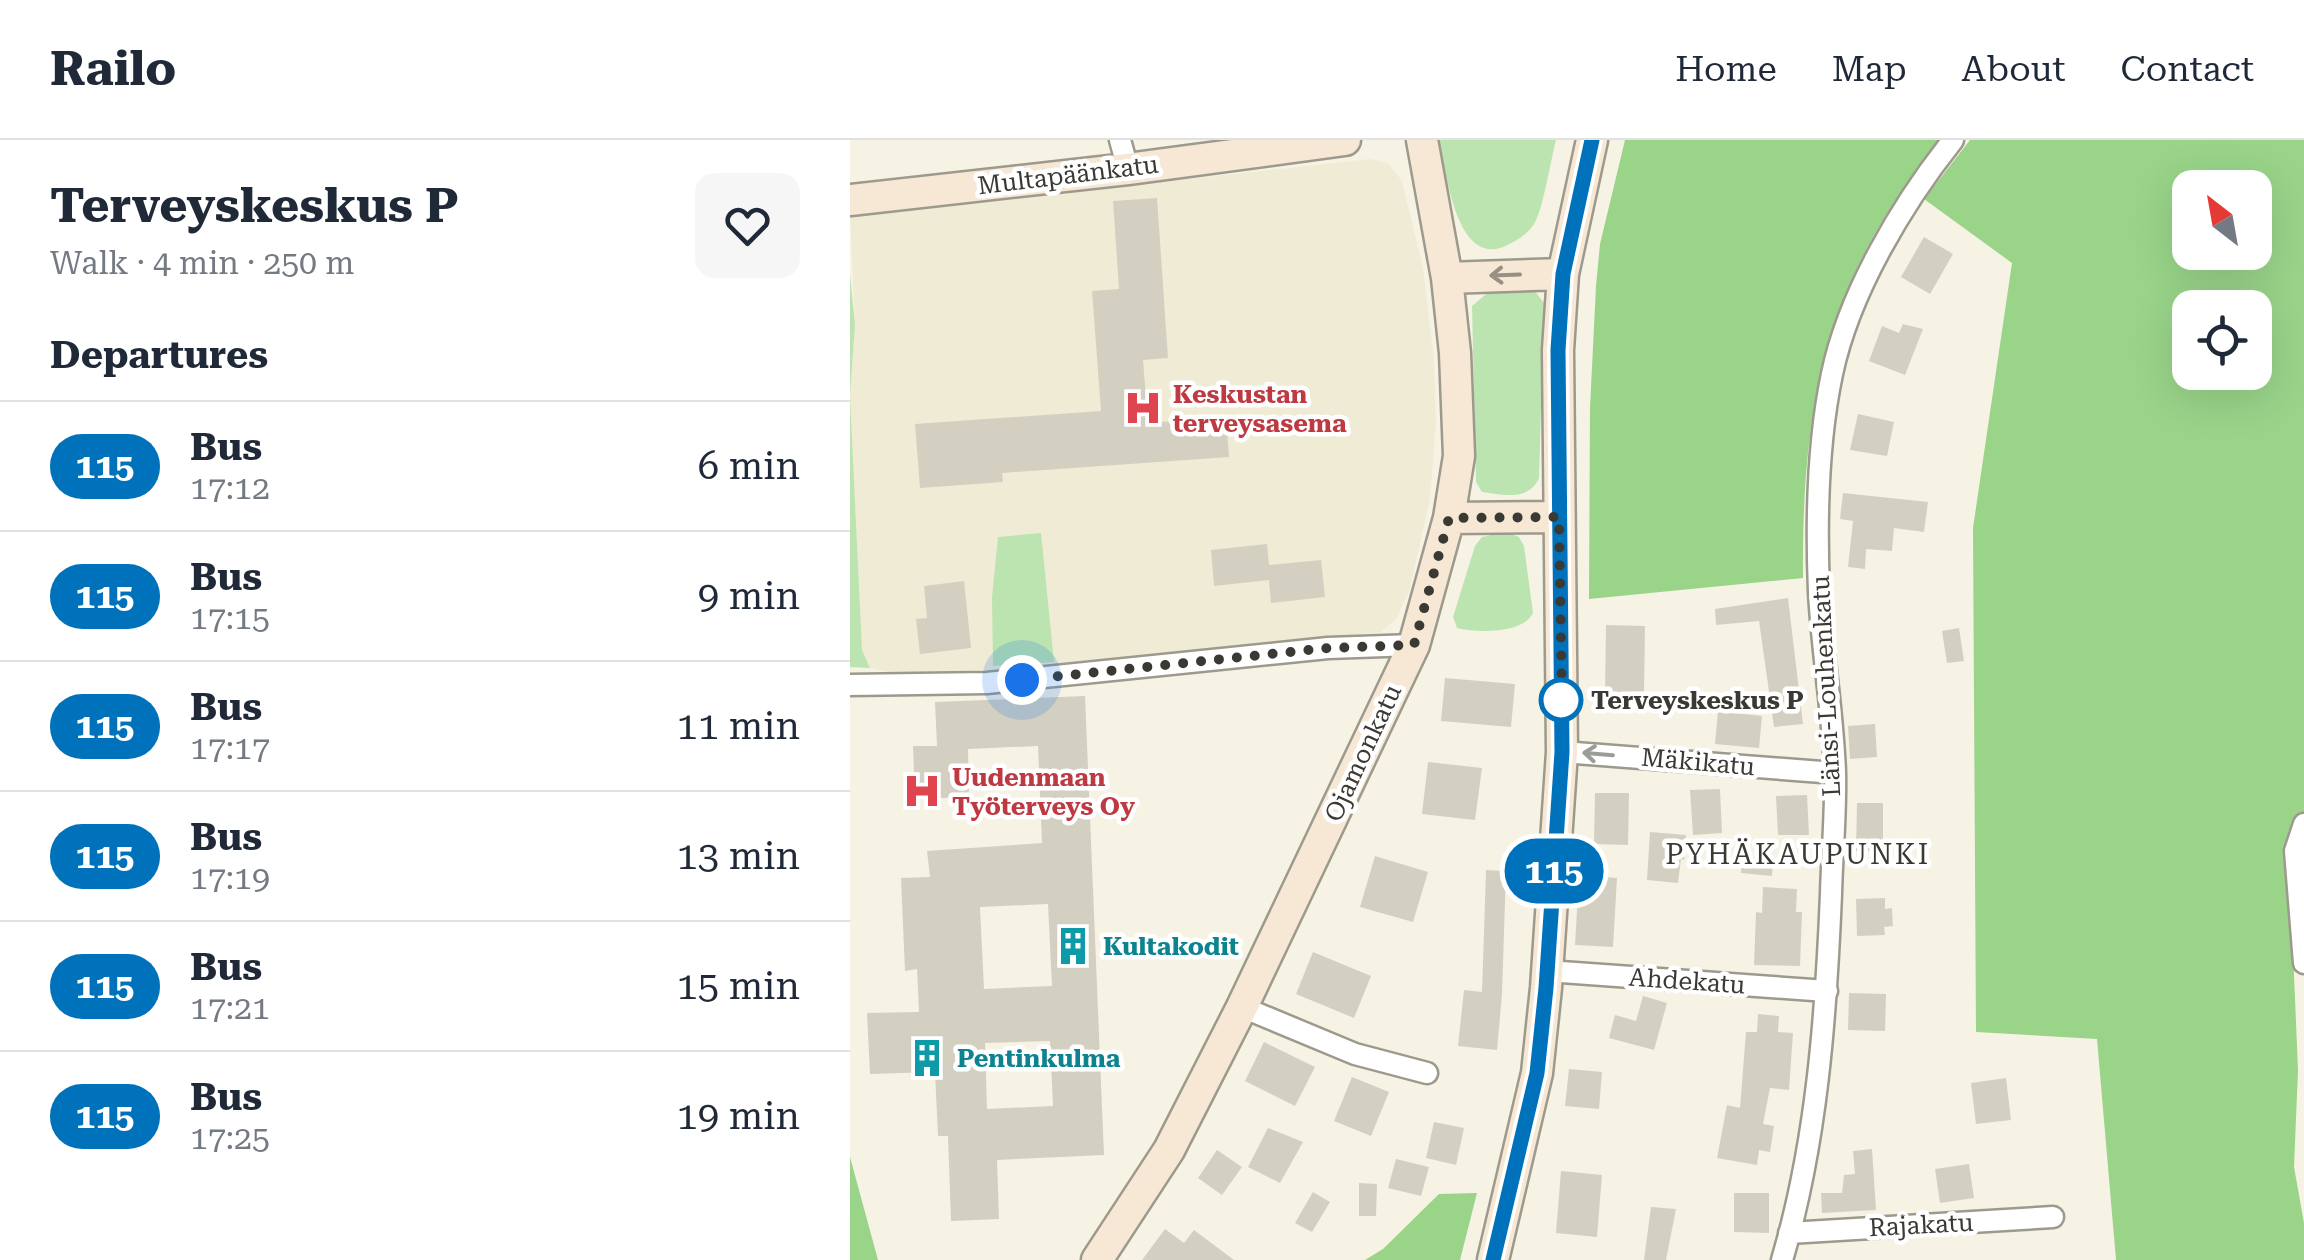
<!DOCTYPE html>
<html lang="en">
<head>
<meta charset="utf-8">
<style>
  :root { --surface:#fff; --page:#f6f6f7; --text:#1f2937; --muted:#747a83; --line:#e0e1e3 }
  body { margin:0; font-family:"Roboto Serif",serif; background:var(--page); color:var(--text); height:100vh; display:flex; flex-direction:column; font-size:38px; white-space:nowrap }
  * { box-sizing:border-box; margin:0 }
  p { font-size:32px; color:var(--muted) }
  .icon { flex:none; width:55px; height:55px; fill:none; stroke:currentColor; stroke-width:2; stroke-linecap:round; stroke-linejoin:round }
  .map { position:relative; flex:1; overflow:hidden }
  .drawer { display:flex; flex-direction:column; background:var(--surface); width:850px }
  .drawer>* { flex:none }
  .badge { padding:0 20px; border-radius:32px; font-size:35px; line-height:65px }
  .needle { width:65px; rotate:329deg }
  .controls { position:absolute; left:1322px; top:30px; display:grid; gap:20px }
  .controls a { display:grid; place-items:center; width:100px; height:100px; border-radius:20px; background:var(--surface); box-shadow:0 10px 40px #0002; font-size:50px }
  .you { position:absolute; width:50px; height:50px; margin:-25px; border:8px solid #fff; border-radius:50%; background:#1a73e8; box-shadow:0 0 0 15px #1a73e833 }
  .map>.badge { position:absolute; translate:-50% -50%; box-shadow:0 0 0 5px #fff }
  h2 { padding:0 50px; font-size:38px; line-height:90px }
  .round { display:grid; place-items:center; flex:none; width:105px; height:105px; border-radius:20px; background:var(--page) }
  .summary { display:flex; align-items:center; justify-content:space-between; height:170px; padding:0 50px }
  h1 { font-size:48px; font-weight:700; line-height:75px }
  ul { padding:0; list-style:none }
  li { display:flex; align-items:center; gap:30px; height:130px; padding:0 50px; border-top:2px solid var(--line) }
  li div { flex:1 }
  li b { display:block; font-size:38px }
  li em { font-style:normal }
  li .badge { min-width:110px; font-weight:700; text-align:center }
  header { display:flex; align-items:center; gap:60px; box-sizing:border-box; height:140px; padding:0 50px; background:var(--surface); border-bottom:2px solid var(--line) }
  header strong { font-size:48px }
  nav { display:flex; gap:55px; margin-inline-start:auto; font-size:35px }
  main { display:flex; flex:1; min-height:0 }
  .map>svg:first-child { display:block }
  .built { fill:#f0ebd5 }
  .green { fill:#bce4b1 }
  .forest { fill:#99d489; fill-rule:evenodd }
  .building { fill:#d3d0c2; fill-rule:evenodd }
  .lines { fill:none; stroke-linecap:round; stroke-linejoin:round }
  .street-casing { stroke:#9d9a8d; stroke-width:25 }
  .secondary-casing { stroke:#9d9a8d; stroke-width:35 }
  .street { stroke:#fff; stroke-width:20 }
  .secondary { stroke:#f6e8d4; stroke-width:30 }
  .oneway { stroke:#989084 }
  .oneway2 { stroke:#9c9c99 }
  .line-casing { stroke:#fff; stroke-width:22 }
  .line { stroke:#0072bc; stroke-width:15 }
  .walk { stroke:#3a3933; stroke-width:10; stroke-dasharray:0 18 }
  .stop-dot { fill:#fff; stroke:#0072bc; stroke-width:5 }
  .labels { text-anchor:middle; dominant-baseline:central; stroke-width:9; stroke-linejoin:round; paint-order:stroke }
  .street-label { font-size:25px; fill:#3a3933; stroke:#fff }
  .health-label { font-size:25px; font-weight:bold; fill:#be3a42; stroke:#fff; text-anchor:start }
  .stop-label { font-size:25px; font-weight:bold; fill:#3a3933; stroke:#fff; text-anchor:start }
  .culture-label { font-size:25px; font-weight:bold; fill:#0d838f; stroke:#fff; text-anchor:start }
  .neighbourhood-label { font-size:28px; letter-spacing:2.5px; fill:#3a3933; stroke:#fff }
</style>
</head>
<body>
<header>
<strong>Railo</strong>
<nav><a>Home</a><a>Map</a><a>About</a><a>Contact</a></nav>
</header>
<main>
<section class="drawer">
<div class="summary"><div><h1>Terveyskeskus P</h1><p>Walk · 4 min · 250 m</p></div><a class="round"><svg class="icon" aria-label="heart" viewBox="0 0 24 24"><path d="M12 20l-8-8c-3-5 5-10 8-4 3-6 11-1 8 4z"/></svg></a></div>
<h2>Departures</h2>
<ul>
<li><span class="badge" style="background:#0072bc;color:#fff">115</span><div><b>Bus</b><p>17:12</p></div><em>6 min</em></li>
<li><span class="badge" style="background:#0072bc;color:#fff">115</span><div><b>Bus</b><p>17:15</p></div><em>9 min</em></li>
<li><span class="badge" style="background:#0072bc;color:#fff">115</span><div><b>Bus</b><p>17:17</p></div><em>11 min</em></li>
<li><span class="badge" style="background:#0072bc;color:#fff">115</span><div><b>Bus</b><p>17:19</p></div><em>13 min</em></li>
<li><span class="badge" style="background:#0072bc;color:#fff">115</span><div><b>Bus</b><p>17:21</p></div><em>15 min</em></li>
<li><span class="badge" style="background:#0072bc;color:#fff">115</span><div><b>Bus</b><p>17:25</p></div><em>19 min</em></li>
</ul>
</section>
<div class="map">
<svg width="1454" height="1120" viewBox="0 0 1454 1120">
  <rect width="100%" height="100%" fill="#f6f3e5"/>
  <path class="built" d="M 520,19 L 538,23 L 552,41 L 573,128 L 584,219 L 586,281 L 580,359 L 559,452 L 546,479 L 531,492 L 153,529 L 42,533 L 20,528 L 12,510 L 0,255 L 5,184 L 0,76 Z"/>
  <path class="green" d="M 589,0 L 706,0 C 701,19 693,70 684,84 C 677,95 665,102 653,107 C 606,125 596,31 589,0 Z
    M 0,135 L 5,184 L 0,255 L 12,510 L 20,528 L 0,527 Z
    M 665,149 L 684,150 L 694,163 L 689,338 C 679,361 654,355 632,352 L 626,342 L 622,166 L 641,150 Z
    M 656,392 L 669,397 L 674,406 L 683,473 C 673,494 628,493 607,488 L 603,477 L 625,406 L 632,397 Z
    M 191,393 L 204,522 L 143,526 L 142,457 L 148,397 Z"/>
  <path class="forest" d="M 775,0 L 1091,0 C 1073,25 1052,49 1036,75 C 965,189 952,307 953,438 L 739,459 L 740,268 L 746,146 L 750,104 Z
    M 1120,0 L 1454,0 L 1454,673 L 1438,692 L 1448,930 L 1444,1027 L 1454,1083 L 1454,1120 L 1266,1120 L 1247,899 L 1126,892 L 1123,388 L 1162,123 L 1074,59 ZM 1340,48 L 1405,48 L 1405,112 L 1340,112 ZM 1340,168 L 1405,168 L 1405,232 L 1340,232 Z
    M 0,1017 L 28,1120 L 0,1120 Z
    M 627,1053 L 610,1120 L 515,1120 L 533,1109 L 589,1054 Z"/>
  <path class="building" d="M 307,58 L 318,218 L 293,220 L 298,283 L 376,277 L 379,317 L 152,333 L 153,342 L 70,348 L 65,284 L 251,271 L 242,151 L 269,149 L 263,61 Z
    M 1074,97 L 1103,114 L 1080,154 L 1051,137 Z
    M 1053,184 L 1073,189 L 1055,235 L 1019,221 L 1032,186 L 1049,193 Z
    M 1008,274 L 1044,282 L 1037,316 L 1000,310 Z
    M 993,353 L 1078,362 L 1074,392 L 1044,388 L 1042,411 L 1016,409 L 1015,429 L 998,427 L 1003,381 L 990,379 Z
    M 417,404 L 419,425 L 471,420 L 475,457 L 421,463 L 419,440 L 364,446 L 361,410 Z
    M 114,441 L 121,508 L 70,514 L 66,479 L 77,478 L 74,446 Z
    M 938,458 L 953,584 L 924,587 L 909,481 L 866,485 L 865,469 Z
    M 756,485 L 795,486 L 794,554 L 755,554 Z
    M 1109,488 L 1114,521 L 1097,523 L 1092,491 Z
    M 595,538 L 665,544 L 661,587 L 591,581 Z
    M 235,556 L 254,1015 L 147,1020 L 149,1079 L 101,1081 L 98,996 L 88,996 L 85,932 L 20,934 L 17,873 L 69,872 L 67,829 L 55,831 L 51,738 L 80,737 L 77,711 L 192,703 L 188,606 L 118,609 L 119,657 L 65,659 L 63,606 L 87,606 L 85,562 ZM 198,764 L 202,846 L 134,849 L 130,767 ZM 200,901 L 203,966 L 137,969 L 135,903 Z
    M 868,571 L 912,576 L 909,608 L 865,604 Z
    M 1025,584 L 1027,617 L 1000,619 L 998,586 Z
    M 578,622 L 632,628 L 625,680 L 572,674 Z
    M 870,649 L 872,693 L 843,695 L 840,650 Z
    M 745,653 L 779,653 L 778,705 L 744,704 Z
    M 957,655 L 959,695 L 928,695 L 926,656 Z
    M 1007,663 L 1033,663 L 1033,711 L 1006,711 Z
    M 800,692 L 836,695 L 834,720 L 831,719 L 828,743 L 797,740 Z
    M 525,716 L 578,732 L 563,782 L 510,767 Z
    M 892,716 L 923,719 L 922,736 L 891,733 Z
    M 636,730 L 656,731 L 652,854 L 647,910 L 608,906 L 614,850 L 632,852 Z
    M 729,735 L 767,738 L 763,807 L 725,805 Z
    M 913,747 L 947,749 L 946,772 L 952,772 L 950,826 L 904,825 L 906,772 L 912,773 Z
    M 1035,758 L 1035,769 L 1042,768 L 1043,786 L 1034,787 L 1035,795 L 1007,796 L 1006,759 Z
    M 463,812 L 521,836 L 504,878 L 446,854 Z
    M 999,853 L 1036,854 L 1035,891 L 998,890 Z
    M 793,856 L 817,863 L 804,910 L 759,898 L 765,875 L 786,881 Z
    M 908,874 L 929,876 L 928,892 L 943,893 L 939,950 L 920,948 L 913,984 L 924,986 L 920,1012 L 909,1010 L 907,1025 L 867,1018 L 877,965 L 890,968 L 896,892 L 907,892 Z
    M 414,902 L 465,927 L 445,966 L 395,941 Z
    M 719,929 L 752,932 L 749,969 L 715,966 Z
    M 502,937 L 539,952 L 521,996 L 484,981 Z
    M 1156,938 L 1161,980 L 1126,984 L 1121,943 Z
    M 584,982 L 614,988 L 606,1025 L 576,1018 Z
    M 418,988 L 453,1002 L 430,1043 L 398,1027 Z
    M 1022,1009 L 1026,1070 L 972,1073 L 971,1053 L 992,1053 L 994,1035 L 1005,1034 L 1003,1011 Z
    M 367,1010 L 392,1027 L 372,1055 L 348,1038 Z
    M 546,1019 L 579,1027 L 571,1056 L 538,1048 Z
    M 1119,1024 L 1124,1058 L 1090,1063 L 1085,1029 Z
    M 711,1031 L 752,1035 L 747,1097 L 706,1093 Z
    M 509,1043 L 527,1044 L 526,1076 L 509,1076 Z
    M 463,1052 L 480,1062 L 462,1092 L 445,1083 Z
    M 884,1053 L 919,1053 L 919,1093 L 884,1092 Z
    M 801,1067 L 826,1069 L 816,1120 L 794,1120 Z
    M 315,1089 L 334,1103 L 344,1090 L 384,1120 L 292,1120 Z"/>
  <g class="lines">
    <g class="street-casing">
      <path id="street" d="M 270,0 L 278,29
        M 0,545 L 137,543 L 478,508 L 564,505
        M 712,612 L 985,633
        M 1454,684 L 1445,711 L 1454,823
        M 697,831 L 977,851
        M 392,867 L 505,914 L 577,933
        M 939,1093 L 1203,1077
        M 932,1120 C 967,1002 976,876 981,754 C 982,714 986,673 985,633 C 983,572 972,512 969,452 C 966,380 967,305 982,234 C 999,153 1052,64 1103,0"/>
    </g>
    <g class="secondary-casing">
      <path id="secondary" d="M 0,60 L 278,29 L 495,0
        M 597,138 L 713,134
        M 599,378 L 709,377
        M 247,1120 L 319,1010 L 392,867 L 564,505 L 599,378 L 609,316 L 605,213 L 597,138 L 572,0
        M 643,1120 L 687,933 L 696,848 L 712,612 L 708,210 L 713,134 L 742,0"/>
    </g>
    <use href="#street" class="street"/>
    <use href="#secondary" class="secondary"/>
  </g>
  <defs><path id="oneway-shaft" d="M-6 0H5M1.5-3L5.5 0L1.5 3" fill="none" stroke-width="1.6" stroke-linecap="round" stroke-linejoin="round" transform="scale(2.5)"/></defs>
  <use class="oneway" href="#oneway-shaft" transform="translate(655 135) rotate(178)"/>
  <use class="oneway2" href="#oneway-shaft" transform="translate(748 614) rotate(-175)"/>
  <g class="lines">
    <g class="line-casing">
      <path id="line" d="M 643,1120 L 687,933 L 696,848 L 712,612 L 708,210 L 713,134 L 742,0"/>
    </g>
    <use href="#line" class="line"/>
    <path class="walk" d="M 172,540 L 478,508 L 564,505 L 599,378 L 709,377 L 712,563 L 711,560"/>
  </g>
  <defs>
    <g id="hospital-bare" transform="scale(3)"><path d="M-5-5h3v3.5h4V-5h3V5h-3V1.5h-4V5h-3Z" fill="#e0444e" stroke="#fff" stroke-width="2.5" paint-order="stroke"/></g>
    <g id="building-bare" transform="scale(3)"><path d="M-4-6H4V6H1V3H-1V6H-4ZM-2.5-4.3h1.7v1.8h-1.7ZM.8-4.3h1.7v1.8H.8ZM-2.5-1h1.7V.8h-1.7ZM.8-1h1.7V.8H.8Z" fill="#0f9aa8" stroke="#fff" stroke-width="2.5" paint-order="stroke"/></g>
  </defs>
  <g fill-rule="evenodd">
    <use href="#hospital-bare" x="293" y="268"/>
    <use href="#hospital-bare" x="72" y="651"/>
    <use href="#building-bare" x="223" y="806"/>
    <use href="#building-bare" x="77" y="918"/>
  </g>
  <circle class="stop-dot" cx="711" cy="560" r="20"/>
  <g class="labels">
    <g class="street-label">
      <text transform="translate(218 35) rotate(-7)">Multapäänkatu</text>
      <text transform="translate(976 546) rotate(-93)">Länsi-Louhenkatu</text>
      <text transform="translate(513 613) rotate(-65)">Ojamonkatu</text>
      <text transform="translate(848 622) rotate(5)">Mäkikatu</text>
      <text transform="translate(837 841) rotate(4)">Ahdekatu</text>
      <text transform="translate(1071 1085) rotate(-3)">Rajakatu</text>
    </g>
    <g class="health-label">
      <text x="323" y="254">Keskustan<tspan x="323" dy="29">terveysasema</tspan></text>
      <text x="102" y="637">Uudenmaan<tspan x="102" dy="29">Työterveys Oy</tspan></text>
    </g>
    <g class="stop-label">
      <text x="741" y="560">Terveyskeskus P</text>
    </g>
    <g class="culture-label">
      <text x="253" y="806">Kultakodit</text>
      <text x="107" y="918">Pentinkulma</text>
    </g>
    <g class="neighbourhood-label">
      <text x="948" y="714">PYHÄKAUPUNKI</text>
    </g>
  </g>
</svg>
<div class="controls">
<a><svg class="needle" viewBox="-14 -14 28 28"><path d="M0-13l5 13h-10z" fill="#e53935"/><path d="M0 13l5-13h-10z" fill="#747a83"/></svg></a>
<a><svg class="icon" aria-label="locate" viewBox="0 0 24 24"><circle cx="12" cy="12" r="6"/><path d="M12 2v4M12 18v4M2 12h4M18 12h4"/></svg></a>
</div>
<div class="you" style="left:172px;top:540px"></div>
<b class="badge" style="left:704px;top:731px;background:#0072bc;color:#fff">115</b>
</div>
</main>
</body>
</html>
